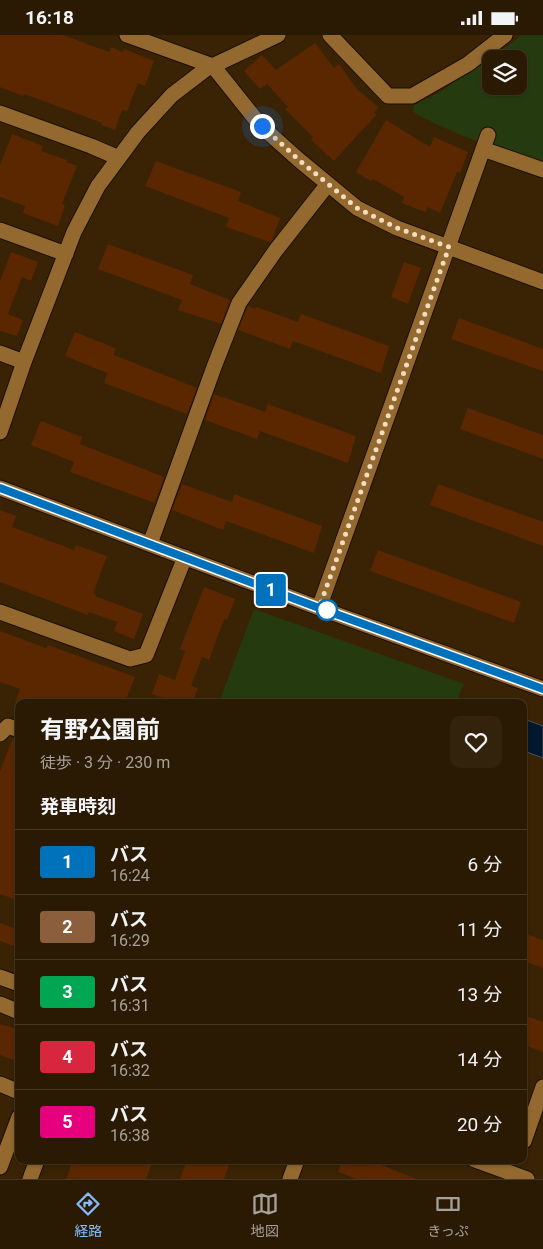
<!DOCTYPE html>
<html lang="ja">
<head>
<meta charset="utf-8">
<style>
  :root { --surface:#2b1a03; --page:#33230d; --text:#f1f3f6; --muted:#a6a19a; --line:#473825; --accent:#84bcfb }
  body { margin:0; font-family:Roboto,"Noto Sans JP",sans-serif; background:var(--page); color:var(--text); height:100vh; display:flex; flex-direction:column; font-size:19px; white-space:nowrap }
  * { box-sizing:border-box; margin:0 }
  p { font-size:16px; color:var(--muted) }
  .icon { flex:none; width:28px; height:28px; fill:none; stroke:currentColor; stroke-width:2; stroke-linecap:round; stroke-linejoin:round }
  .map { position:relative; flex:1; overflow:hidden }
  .sheet { position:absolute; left:15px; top:664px; width:512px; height:465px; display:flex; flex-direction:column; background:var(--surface); border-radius:10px; box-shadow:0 1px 4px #0004,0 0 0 1px var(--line) }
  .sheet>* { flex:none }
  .badge { padding:0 10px; border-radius:4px; font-size:18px; line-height:32px }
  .tools { position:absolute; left:482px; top:15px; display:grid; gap:10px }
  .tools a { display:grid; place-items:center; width:45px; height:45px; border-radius:10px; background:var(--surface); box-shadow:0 1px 4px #0004,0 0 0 1px var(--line); font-size:25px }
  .you { position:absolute; width:25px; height:25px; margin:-12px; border:4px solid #fff; border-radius:50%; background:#1a73e8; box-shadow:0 0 0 8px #1a73e833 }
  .map>.badge { position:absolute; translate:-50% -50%; box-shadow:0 0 0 2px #fff }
  h2 { padding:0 25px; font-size:19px; line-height:45px }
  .round { display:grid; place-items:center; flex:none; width:52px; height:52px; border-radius:10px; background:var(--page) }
  .headline { display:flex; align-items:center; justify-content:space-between; height:85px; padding:0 25px }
  h1 { font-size:24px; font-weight:700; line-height:38px }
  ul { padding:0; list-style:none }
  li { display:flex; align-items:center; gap:15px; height:65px; padding:0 25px; border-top:1px solid var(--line) }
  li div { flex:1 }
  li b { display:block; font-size:19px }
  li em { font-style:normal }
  li .badge { min-width:55px; font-weight:700; text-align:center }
  .status { display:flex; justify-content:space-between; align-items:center; height:35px; padding:0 25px; background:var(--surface); direction:ltr }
  .status svg { height:14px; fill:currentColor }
  .menu { display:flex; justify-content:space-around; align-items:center; height:70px; border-top:1px solid var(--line); background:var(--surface); font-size:14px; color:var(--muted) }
  .menu a { display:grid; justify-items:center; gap:2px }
  .menu .on { color:var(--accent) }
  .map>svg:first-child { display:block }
  .green { fill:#253b0f; fill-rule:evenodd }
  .water { fill:#03172e; stroke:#4c525a }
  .building { fill:#5a2700 }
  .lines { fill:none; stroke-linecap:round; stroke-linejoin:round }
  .minor-casing { stroke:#1b0e00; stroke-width:17 }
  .minor { stroke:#93692f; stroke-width:15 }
  .line-casing { stroke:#fff; stroke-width:11 }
  .line { stroke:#0072bc; stroke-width:8 }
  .walk { stroke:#f5ddc1; stroke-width:5; stroke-dasharray:0 9 }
  .stop-dot { fill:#fff; stroke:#0072bc; stroke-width:2.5 }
</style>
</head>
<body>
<div class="status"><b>16:18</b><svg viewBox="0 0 49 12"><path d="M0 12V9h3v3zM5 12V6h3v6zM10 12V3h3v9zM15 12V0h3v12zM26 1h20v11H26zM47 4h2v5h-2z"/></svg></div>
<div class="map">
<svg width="543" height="1144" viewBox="0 0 543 1144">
  <rect width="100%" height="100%" fill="#392304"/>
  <path class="green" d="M 521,0 L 543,0 L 543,128 C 498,114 454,100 413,77 L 414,70 L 442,56 L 482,27 L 515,6 ZM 491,24 L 519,24 L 519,51 L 491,51 Z
    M 254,574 L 464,649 L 456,667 L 219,667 Z"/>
  <path class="water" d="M 524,684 L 543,691 L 543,723 L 524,716 Z"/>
  <path class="building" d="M 0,0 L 63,0 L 109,17 L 111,12 L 123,17 L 124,14 L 154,26 L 145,51 L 138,48 L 127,76 L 122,75 L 115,95 L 101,90 L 102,88 L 65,74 L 24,59 L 23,61 L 0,52 Z
    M 315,8 L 334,33 L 339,29 L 356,53 L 378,72 L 374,78 L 377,79 L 334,126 L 311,105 L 313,102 L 285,74 L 288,72 L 267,49 L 260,54 L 244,36 L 262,20 L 276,35 Z
    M 386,85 L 430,112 L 434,102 L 468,117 L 460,138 L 457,137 L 440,178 L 428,172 L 425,177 L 402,168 L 404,162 L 373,144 L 371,146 L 356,137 Z
    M 12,99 L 43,111 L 41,116 L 67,125 L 67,127 L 77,131 L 62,169 L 65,170 L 58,191 L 23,178 L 25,171 L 0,162 L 0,130 Z
    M 156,126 L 241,157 L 238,166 L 280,183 L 272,205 L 270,207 L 226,192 L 229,183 L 145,151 Z
    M 108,209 L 193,240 L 190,249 L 230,265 L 221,289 L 178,275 L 182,265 L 98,234 Z
    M 11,217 L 38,227 L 31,246 L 22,242 L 8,279 L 23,285 L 17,301 L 0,296 L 0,247 Z
    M 404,227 L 421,233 L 408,269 L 391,262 Z
    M 248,271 L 255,274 L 256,272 L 298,287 L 301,279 L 389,311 L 381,338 L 293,306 L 290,314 L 238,295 Z
    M 459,283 L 543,314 L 543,336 L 451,304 Z
    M 75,297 L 115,313 L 114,320 L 197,353 L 187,379 L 104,348 L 107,338 L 65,321 Z
    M 214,359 L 223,363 L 223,362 L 265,377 L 268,369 L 356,401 L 348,428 L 260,396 L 257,404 L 205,385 Z
    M 468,373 L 543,400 L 543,424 L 460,394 Z
    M 41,386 L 82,402 L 80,409 L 164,442 L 155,468 L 70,437 L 74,427 L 31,410 Z
    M 182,449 L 232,467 L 234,459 L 322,491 L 314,518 L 226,486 L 223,495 L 172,475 Z
    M 438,449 L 543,487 L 543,511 L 430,470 Z
    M 0,475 L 16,481 L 12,492 L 74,515 L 76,510 L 107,521 L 93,558 L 96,559 L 95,561 L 143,579 L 134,604 L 114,596 L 117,587 L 89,577 L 88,580 L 0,547 Z
    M 378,515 L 521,567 L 514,588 L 370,536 Z
    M 204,552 L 235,564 L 227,585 L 224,584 L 209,625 L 202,622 L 191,651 L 198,653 L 192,668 L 176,668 L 152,659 L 159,639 L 175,645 L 185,616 L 180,614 Z
    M 0,596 L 46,613 L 48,610 L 135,642 L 125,668 L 15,668 L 20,654 L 0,647 Z
    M 13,703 L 19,704 L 19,866 L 0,859 L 0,736 Z
    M 0,888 L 19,895 L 19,913 L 0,906 Z
    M 524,898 L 543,905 L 543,933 L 524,926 Z
    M 524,980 L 543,987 L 543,1017 L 524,1010 Z
    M 0,989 L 19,995 L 19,1027 L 0,1020 Z
    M 73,1125 L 153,1125 L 146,1144 L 66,1144 Z
    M 187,1125 L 231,1125 L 224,1144 L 180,1144 Z
    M 342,1125 L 368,1125 L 415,1143 L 415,1144 L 356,1144 L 338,1137 Z"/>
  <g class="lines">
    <g class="minor-casing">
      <path id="minor" d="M 127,0 L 213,31 L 261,91 L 299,125 L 357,173 L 397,193 L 543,247
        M 330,0 L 388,61 L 412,61 L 468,29 L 505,0
        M 0,78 L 91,111 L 119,123
        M 483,114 L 543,135
        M 0,195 L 66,219
        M 0,318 L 24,327
        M 0,397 L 24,327 L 74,197 L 98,151 L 138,97 L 172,60 L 206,34 L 278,0
        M 0,453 L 319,573 L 543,654
        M 150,509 L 214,332 L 239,268 L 276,215 L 328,149
        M 319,573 L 488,100
        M 0,577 L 130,624 L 146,620 L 185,522
        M 0,699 L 8,691 L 19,695
        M 0,942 L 19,949
        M 0,969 L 19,977
        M 0,1049 L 19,1057
        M 524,1106 L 543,1052
        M 475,1125 L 527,1144
        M 0,1132 L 19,1082
        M 30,1144 L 37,1125
        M 290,1144 L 297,1125"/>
    </g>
    <use href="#minor" class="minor"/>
  </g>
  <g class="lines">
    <g class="line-casing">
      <path id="line" d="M 0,453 L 319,573 L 543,654"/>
    </g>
    <use href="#line" class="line"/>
    <path class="walk" d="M 262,91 L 299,125 L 357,173 L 397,193 L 449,212 L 319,573 L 327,575"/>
  </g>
  <circle class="stop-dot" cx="327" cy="575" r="10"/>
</svg>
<div class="tools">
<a><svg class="icon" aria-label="layers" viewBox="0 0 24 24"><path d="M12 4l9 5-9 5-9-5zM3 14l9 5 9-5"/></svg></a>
</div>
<div class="you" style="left:262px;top:91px"></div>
<b class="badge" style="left:271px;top:555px;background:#0072bc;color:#fff">1</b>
<section class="sheet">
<div class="headline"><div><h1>有野公園前</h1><p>徒歩 · 3 分 · 230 m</p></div><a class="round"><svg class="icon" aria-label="heart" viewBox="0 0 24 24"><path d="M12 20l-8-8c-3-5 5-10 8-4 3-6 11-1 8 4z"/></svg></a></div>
<h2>発車時刻</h2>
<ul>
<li><span class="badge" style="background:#0072bc;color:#fff">1</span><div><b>バス</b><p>16:24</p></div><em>6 分</em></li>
<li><span class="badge" style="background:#8b5e3c;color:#fff">2</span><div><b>バス</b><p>16:29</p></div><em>11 分</em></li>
<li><span class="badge" style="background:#00a651;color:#fff">3</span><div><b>バス</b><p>16:31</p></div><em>13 分</em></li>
<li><span class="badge" style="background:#d7263d;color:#fff">4</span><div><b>バス</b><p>16:32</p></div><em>14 分</em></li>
<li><span class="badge" style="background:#e6007e;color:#fff">5</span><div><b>バス</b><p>16:38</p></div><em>20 分</em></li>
</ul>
</section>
</div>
<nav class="menu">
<a class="on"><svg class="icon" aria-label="directions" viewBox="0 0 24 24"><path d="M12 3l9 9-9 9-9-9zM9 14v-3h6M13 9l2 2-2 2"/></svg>経路</a>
<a><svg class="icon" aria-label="map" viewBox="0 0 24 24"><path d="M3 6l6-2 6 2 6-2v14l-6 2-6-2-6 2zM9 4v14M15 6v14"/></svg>地図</a>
<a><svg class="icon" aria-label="tickets" viewBox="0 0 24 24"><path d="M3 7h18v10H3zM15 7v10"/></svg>きっぷ</a>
</nav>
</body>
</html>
